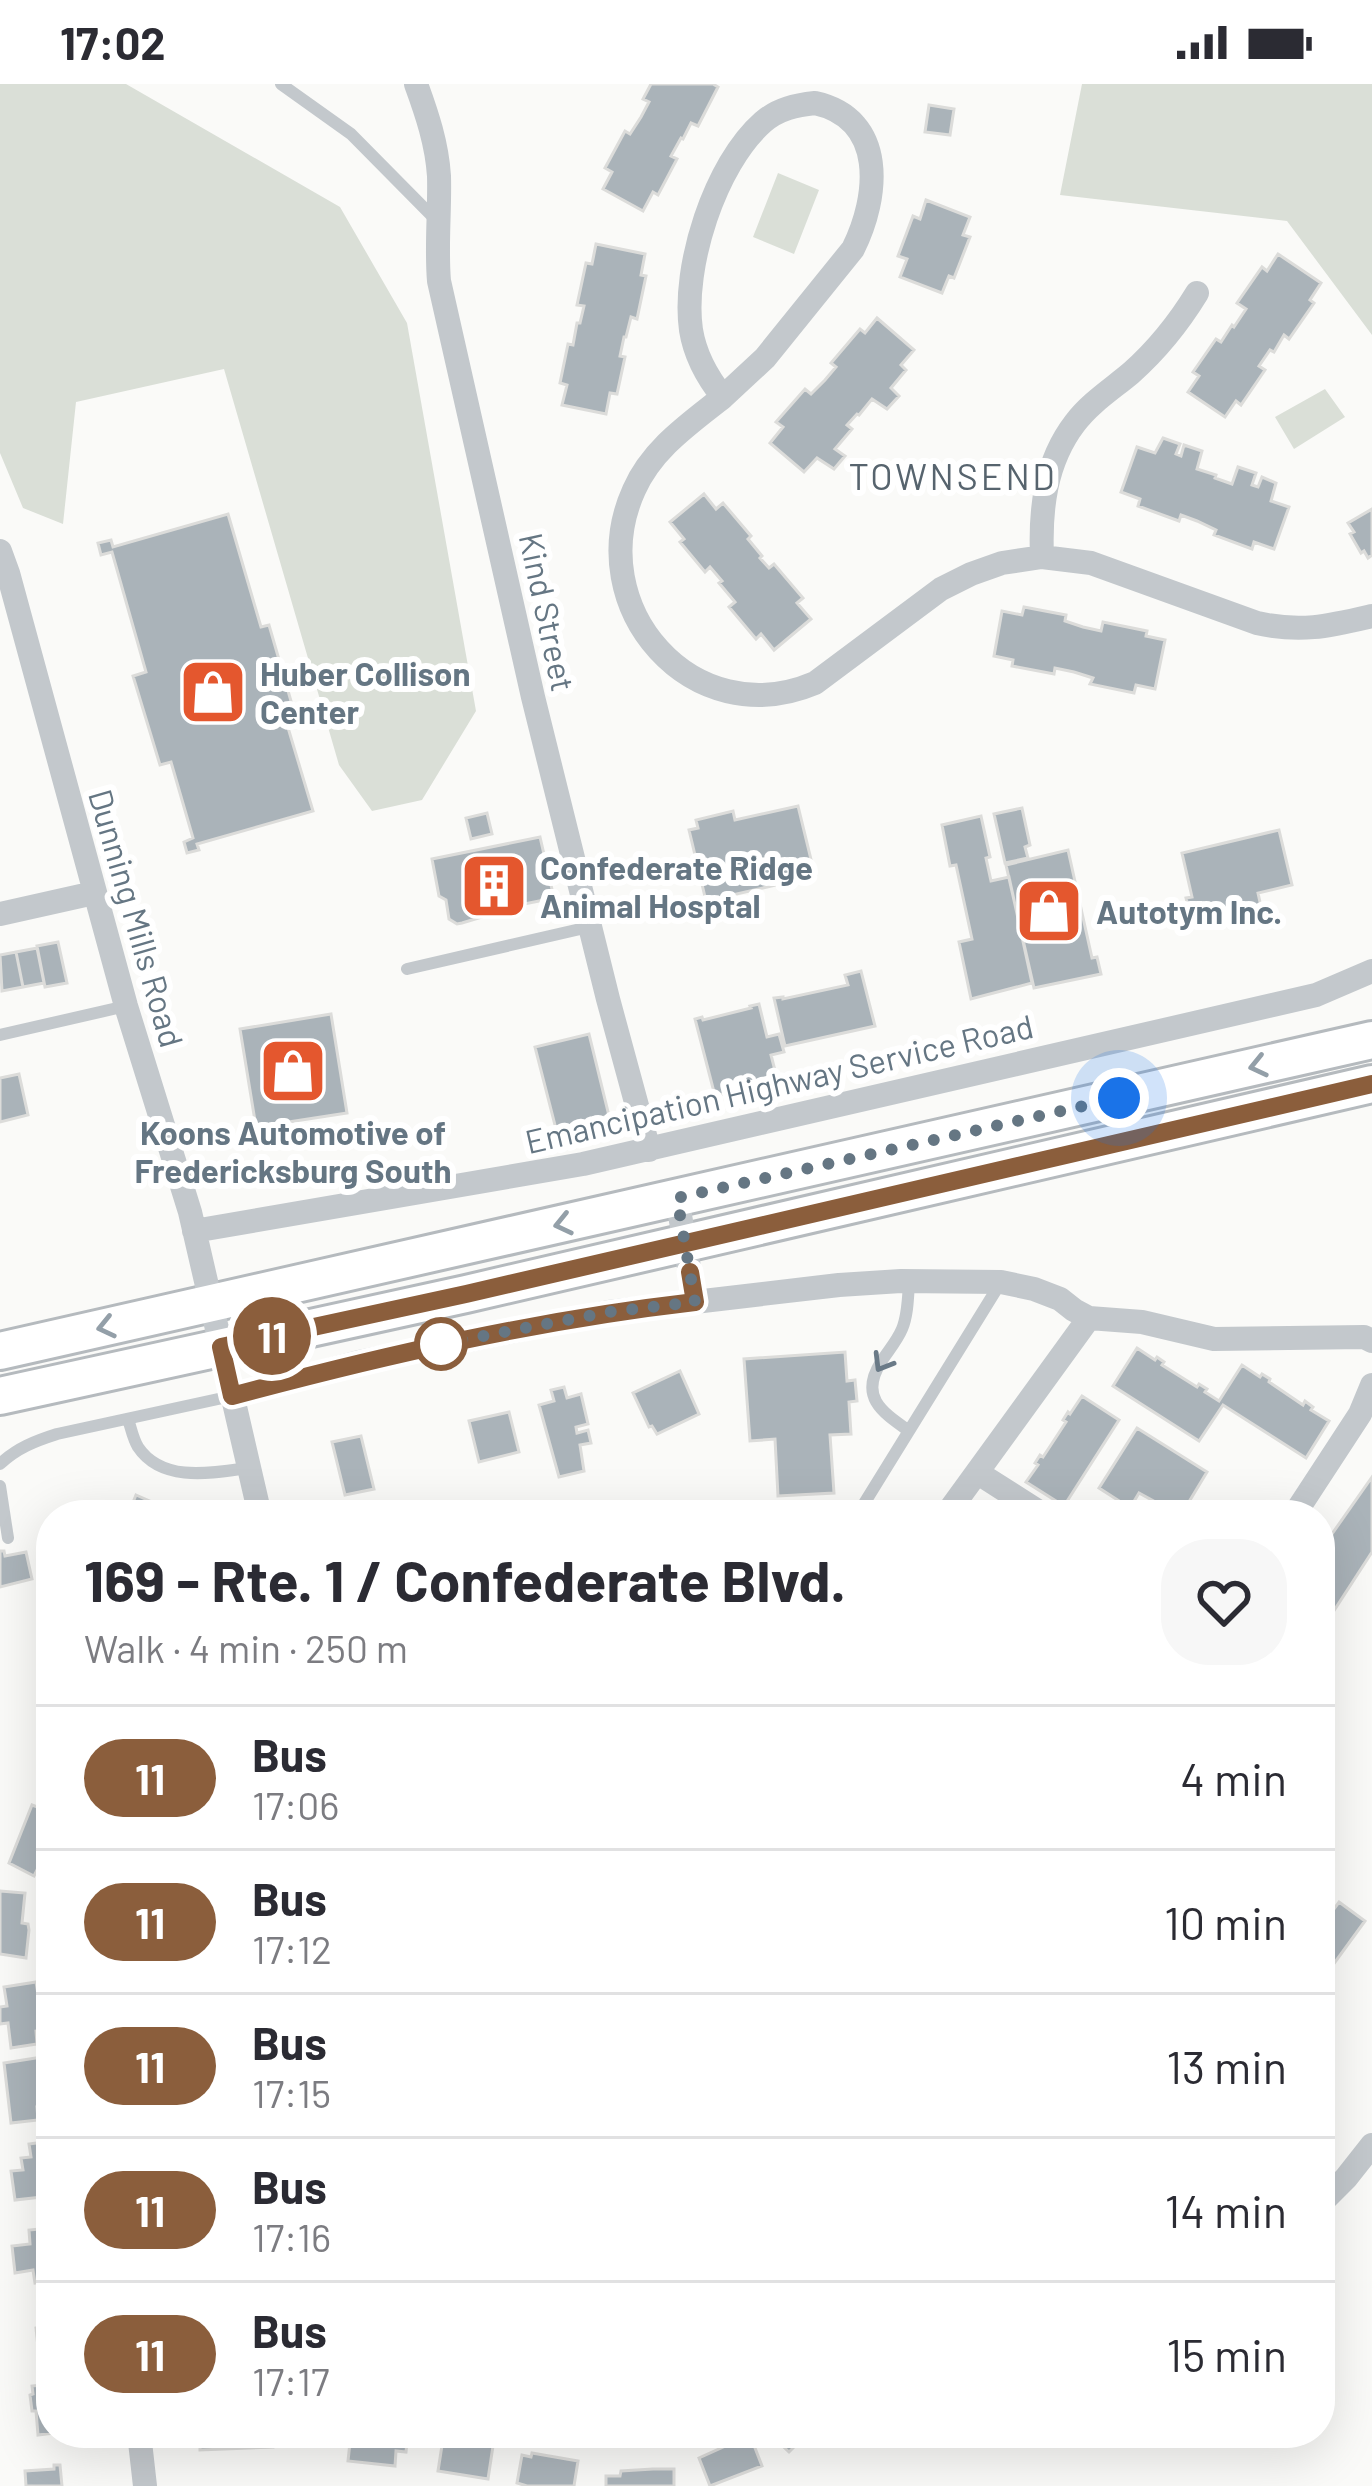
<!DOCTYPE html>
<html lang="en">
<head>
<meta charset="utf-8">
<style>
  :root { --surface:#fff; --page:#f7f7f7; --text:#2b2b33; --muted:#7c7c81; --line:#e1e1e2 }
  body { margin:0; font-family:Barlow,sans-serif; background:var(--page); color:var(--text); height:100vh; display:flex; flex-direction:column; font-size:45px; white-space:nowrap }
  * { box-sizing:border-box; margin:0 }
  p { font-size:39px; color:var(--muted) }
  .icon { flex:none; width:66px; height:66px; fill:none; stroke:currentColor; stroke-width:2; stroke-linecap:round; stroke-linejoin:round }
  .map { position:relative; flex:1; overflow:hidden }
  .details { position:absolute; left:36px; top:1416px; width:1299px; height:948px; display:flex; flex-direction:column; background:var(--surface); border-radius:48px; box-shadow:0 12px 48px #0002 }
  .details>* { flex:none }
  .badge { padding:0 24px; border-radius:39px; font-size:42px; line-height:78px }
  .you { position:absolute; width:60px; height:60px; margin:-30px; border:9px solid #fff; border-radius:50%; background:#1a73e8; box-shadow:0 0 0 18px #1a73e833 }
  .map>.badge { position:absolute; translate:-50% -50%; box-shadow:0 0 0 6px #fff }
  .round { display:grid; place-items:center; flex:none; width:126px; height:126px; border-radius:48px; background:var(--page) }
  .head { display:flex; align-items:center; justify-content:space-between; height:204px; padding:0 48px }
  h1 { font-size:57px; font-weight:700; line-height:90px }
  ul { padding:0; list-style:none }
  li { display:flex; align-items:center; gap:36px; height:144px; padding:0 48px; border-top:3px solid var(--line) }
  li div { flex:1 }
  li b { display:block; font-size:45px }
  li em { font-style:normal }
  li .badge { min-width:132px; font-weight:700; text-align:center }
  .status { display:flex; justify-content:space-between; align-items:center; height:84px; padding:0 60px; background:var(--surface); direction:ltr }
  .status svg { height:33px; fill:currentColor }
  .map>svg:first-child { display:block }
  .green { fill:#dadfd7 }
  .building { fill:#aab3b9; stroke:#dcdcda; stroke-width:3 }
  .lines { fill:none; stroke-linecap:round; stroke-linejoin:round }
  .primary-casing { stroke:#b5babe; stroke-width:42 }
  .service { stroke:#c3c8cc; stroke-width:12 }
  .minor { stroke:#c3c8cc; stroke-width:24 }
  .primary { stroke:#fff; stroke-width:36 }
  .oneway { stroke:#939fa8 }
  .oneway2 { stroke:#6a7a87 }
  .line-casing { stroke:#fff; stroke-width:27 }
  .line { stroke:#8b5e3c; stroke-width:18 }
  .walk { stroke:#657683; stroke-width:12; stroke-dasharray:0 21.6 }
  .stop-dot { fill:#fff; stroke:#8b5e3c; stroke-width:6 }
  .labels { text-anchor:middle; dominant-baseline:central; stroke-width:12; stroke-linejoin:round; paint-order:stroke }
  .street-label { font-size:33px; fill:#657683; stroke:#fff }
  .poi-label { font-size:33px; font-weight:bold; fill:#657683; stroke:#fff; text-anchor:start }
  .neighbourhood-label { font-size:36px; letter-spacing:3px; fill:#57646e; stroke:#fff }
</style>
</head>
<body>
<div class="status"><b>17:02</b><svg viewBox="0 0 49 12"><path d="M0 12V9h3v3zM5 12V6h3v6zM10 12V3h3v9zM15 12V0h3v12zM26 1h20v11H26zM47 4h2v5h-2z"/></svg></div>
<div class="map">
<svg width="1372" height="2402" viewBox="0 0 1372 2402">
  <rect width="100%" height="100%" fill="#fafaf8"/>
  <path class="green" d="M 0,0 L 126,0 L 340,123 L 407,239 L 476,627 L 422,716 L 372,727 L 339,681 L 224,285 L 76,318 L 63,440 L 23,424 L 0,369 Z
    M 1082,0 L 1372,0 L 1372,251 L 1287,137 L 1060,111 Z
    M 778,89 L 819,106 L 794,170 L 753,153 Z
    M 1325,305 L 1345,333 L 1294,365 L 1275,333 Z"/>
  <path class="building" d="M 651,0 L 713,0 L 718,3 L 698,42 L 691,39 L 683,55 L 681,54 L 671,72 L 677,75 L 658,111 L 653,108 L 643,127 L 603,105 L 612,88 L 605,84 L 625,47 L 630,50 L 641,33 L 649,18 L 643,15 Z
    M 929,21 L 954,25 L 950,51 L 925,48 Z
    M 926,116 L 970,133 L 963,151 L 970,153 L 954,194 L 949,192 L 942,209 L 900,193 L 907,175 L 898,172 L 913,132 L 920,135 Z
    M 596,160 L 645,170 L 641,191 L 646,192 L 637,235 L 631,233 L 626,253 L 624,253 L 620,272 L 625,273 L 617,310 L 610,309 L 606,330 L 562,321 L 567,301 L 560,299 L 568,260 L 573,261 L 577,239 L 580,239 L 584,222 L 577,221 L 586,179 L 592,180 Z
    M 1278,170 L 1321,199 L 1310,216 L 1314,219 L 1289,255 L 1284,251 L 1274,268 L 1270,266 L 1259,282 L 1265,286 L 1241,321 L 1236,317 L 1225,333 L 1188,308 L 1199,292 L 1193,288 L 1216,255 L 1221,258 L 1232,241 L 1234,243 L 1246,225 L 1237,219 L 1262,183 L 1267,187 Z
    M 877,234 L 914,266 L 901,281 L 906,286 L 891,304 L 899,312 L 887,325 L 872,315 L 859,331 L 857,330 L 847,341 L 852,345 L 835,365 L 845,372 L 834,385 L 817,374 L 804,388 L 770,359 L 783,343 L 776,338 L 805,305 L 811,310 L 825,296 L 836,283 L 831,279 L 860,245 L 865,249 Z
    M 1163,354 L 1180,360 L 1176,370 L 1181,372 L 1184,361 L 1202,367 L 1197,385 L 1216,391 L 1215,394 L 1232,400 L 1238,383 L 1256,389 L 1252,401 L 1258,403 L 1262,393 L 1276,399 L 1271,417 L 1289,423 L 1274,465 L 1254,458 L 1252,465 L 1214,451 L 1216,446 L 1197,437 L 1181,431 L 1179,437 L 1138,422 L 1140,415 L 1121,408 L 1137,363 L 1155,369 Z
    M 704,410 L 716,425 L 723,419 L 751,452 L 748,455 L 762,472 L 760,474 L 769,484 L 774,480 L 803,514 L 797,519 L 811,535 L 774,566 L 761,550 L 756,555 L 729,523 L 735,518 L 719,499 L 722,497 L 710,483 L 705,488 L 680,458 L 684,455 L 670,438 Z
    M 1372,425 L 1372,471 L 1368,474 L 1364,467 L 1361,469 L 1350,450 L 1354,448 L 1348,439 Z
    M 228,430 L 261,543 L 269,541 L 293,624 L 283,627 L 313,727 L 197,760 L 199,766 L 187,769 L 184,758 L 193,754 L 171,678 L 160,681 L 133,592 L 146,588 L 112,468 L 101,471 L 98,459 L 111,456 L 113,463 Z
    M 1024,523 L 1066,531 L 1065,537 L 1083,543 L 1101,547 L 1103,538 L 1147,547 L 1146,552 L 1165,556 L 1155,605 L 1136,601 L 1134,609 L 1090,600 L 1093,594 L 1074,588 L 1055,584 L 1054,590 L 1012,582 L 1013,576 L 994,572 L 1002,527 L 1022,531 Z
    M 798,722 L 815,792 L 706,817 L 689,746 L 698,744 L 696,736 L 733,727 L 735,736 Z
    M 1022,724 L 1030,761 L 1025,763 L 1028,774 L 1005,779 L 994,730 Z
    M 487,729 L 492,750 L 471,755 L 466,734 Z
    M 981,732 L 990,773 L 986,774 L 991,797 L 1009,793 L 1032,899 L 971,915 L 959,858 L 972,855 L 956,781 L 950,782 L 942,741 Z
    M 1279,746 L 1292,801 L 1258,809 L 1262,827 L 1193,843 L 1186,814 L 1192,813 L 1182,769 Z
    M 540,753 L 554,814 L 484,828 L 482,833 L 462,839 L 457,840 L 449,835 L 446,816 L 439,812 L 432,775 Z
    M 1068,766 L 1092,874 L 1097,873 L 1101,890 L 1034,904 L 1006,781 Z
    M 58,858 L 67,899 L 45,903 L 37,862 Z
    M 37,864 L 44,899 L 23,903 L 16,868 Z
    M 16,868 L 23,903 L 2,907 L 0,871 Z
    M 861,887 L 875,942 L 785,962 L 774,914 L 783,913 L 783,915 L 848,901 L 845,891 Z
    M 759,920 L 767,953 L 779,950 L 784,968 L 771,971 L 778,998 L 767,1001 L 768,1005 L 754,1008 L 753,1003 L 738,1007 L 739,1011 L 725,1015 L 724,1010 L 715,1012 L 695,935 L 702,933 L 703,936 L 751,924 L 750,922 Z
    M 331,930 L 347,1029 L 256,1043 L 240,945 Z
    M 589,950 L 609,1032 L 556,1045 L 535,963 Z
    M 19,990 L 28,1031 L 0,1038 L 0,994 Z
    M 1137,1264 L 1155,1276 L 1157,1273 L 1164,1278 L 1162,1281 L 1197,1303 L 1199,1300 L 1207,1305 L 1205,1308 L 1219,1317 L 1242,1281 L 1260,1293 L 1262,1290 L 1270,1295 L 1269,1298 L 1303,1321 L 1305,1317 L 1313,1323 L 1311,1326 L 1329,1337 L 1306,1374 L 1223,1321 L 1199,1357 L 1113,1302 Z
    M 845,1268 L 847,1297 L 855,1296 L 857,1317 L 849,1318 L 851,1350 L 830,1351 L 834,1409 L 778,1412 L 775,1355 L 750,1357 L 744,1275 Z
    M 680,1287 L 699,1330 L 657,1350 L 652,1342 L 649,1343 L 633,1309 Z
    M 564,1303 L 567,1314 L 581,1310 L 588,1340 L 576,1343 L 577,1349 L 588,1346 L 591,1359 L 580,1361 L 584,1387 L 559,1393 L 539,1321 L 554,1317 L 551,1306 Z
    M 1082,1312 L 1119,1336 L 1064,1422 L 1026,1398 L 1038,1381 L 1035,1379 L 1040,1371 L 1043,1373 L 1066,1338 L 1063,1336 L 1068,1328 L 1070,1330 Z
    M 509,1328 L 519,1368 L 479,1378 L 469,1337 Z
    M 1137,1344 L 1207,1388 L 1181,1431 L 1172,1431 L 1169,1429 L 1170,1426 L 1139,1409 L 1130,1424 L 1099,1404 Z
    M 361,1352 L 374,1405 L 345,1411 L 332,1358 Z
    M 1372,1393 L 1372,1468 L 1326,1539 L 1330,1541 L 1320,1556 L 1320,1467 Z
    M 136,1411 L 168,1425 L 166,1431 L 128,1431 Z
    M 0,1467 L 4,1467 L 5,1472 L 26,1468 L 32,1495 L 0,1503 Z
    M 32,1721 L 51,1728 L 51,1768 L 47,1778 L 42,1776 L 34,1792 L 9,1779 Z
    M 0,1807 L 25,1809 L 22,1839 L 28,1840 L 29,1846 L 26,1874 L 0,1870 Z
    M 1339,1818 L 1365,1837 L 1327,1889 L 1330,1892 L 1320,1906 L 1320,1844 Z
    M 36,1898 L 44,1946 L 36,1947 L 37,1960 L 11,1964 L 8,1939 L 0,1940 L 0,1923 L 7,1922 L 4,1903 Z
    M 42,1973 L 45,2004 L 39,2005 L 41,2023 L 37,2023 L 38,2036 L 11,2039 L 4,1979 Z
    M 51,2057 L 51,2112 L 15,2116 L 11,2087 L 23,2086 L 21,2074 L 31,2073 L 29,2060 Z
    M 51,2144 L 51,2197 L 35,2199 L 33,2186 L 15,2189 L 12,2162 L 30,2160 L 29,2146 Z
    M 51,2215 L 51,2274 L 45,2275 L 43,2263 L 38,2263 L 36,2244 L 41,2243 L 38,2217 Z
    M 51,2300 L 51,2349 L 54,2349 L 38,2351 L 36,2327 L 32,2327 L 30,2311 L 33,2310 L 32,2302 Z
    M 200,2349 L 273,2349 L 273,2363 L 200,2366 Z
    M 351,2349 L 408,2349 L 406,2368 L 396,2367 L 395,2382 L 348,2377 Z
    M 769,2349 L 808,2349 L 789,2368 Z
    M 750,2351 L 762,2382 L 710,2402 L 699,2374 Z
    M 443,2355 L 493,2362 L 488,2395 L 438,2387 Z
    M 532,2369 L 578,2377 L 574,2402 L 527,2402 L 517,2399 L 522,2371 L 531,2373 Z
    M 54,2381 L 60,2381 L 62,2402 L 26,2402 L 25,2387 L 54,2385 Z
    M 653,2385 L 674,2385 L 674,2402 L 606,2402 L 606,2392 L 620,2392 L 621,2387 Z"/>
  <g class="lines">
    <g class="primary-casing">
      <path id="primary" d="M 0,1267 L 1372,956
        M 0,1312 L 466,1210 L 1372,1000"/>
    </g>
    <path class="service" d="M 281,0 L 351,50 L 437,137
      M 407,885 L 589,843
      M 0,951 L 126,922
      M 128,1335 C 131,1344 133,1355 138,1363 C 162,1399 212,1389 248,1384
      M 909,1347 C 882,1328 859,1313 881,1278 C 888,1267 897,1257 902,1245 C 908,1231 908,1213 909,1198
      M 0,1380 C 17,1364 35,1357 57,1350 L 232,1312
      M 0,1402 L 8,1454
      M 857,1431 L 1001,1198"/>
    <path class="minor" d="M 416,0 C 427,30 437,60 439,92 C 440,127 436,162 439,197 L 533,613 L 608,915 L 649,1066
      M 815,19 C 887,35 879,113 853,165 L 765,274 L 723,313 C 707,293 695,271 691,246 C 682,183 715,80 763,38 C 778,25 796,21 815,19 Z
      M 723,313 C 689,340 652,365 634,406 C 581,523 693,651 815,599 L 941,505 L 971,490 L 1002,479 L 1042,473 L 1091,479 L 1257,539 C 1301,549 1329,542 1372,532
      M 0,467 L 8,489 L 126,922 L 190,1128 L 260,1431
      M 1042,473 C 1040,426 1045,378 1075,339 C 1090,319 1112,305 1131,289 C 1158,265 1178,240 1197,209
      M 0,830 L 94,809
      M 677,1114 L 695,1218
      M 194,1147 L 583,1080 L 1316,911 L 1372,887
      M 232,1312 L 359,1278 L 609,1228 L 839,1201 L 901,1197 L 1001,1198 L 1034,1205 L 1060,1215 L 1074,1226 L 1089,1234 L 1142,1238 L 1214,1255 L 1364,1253 L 1372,1257
      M 978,1389 L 1044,1431
      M 946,1431 L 1089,1234
      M 1294,1431 L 1360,1330 L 1372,1301
      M 1320,2120 L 1346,2094 L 1372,2061
      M 139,2349 L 145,2402"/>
    <use href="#primary" class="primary"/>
  </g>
  <defs><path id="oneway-chevron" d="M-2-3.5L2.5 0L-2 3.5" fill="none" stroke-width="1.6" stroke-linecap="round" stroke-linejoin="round" transform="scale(3)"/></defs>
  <g class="oneway">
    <use href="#oneway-chevron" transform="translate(1258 982) rotate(167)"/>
    <use href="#oneway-chevron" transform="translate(563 1140) rotate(167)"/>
    <use href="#oneway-chevron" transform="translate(106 1243) rotate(167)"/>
  </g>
  <use class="oneway2" href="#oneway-chevron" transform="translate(882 1279) rotate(121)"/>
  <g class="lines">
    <g class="line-casing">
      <path id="line" d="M 690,1188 L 695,1218 C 538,1236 385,1271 232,1312 L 221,1263 L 466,1210 L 1372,1000"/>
    </g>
    <use href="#line" class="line"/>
    <path class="walk" d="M 441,1260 L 609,1228 L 695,1218 L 677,1114 L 1119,1014"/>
  </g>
  <defs>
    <g id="shop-square" transform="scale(3.45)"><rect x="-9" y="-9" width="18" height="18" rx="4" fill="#e4572e" stroke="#fff"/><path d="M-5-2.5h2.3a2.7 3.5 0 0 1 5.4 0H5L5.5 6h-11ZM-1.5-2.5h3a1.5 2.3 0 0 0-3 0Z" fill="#fff"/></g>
    <g id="building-square" transform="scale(3.45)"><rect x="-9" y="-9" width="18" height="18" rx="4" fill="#e4572e" stroke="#fff"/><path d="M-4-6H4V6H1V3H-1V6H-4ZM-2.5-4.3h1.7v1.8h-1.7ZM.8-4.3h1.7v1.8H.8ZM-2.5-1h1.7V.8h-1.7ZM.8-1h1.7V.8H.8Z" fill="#fff"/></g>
  </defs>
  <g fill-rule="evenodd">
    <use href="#shop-square" x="213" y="608"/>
    <use href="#building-square" x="494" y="802"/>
    <use href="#shop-square" x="1049" y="827"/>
    <use href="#shop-square" x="293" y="987"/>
  </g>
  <circle class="stop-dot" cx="441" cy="1260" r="24"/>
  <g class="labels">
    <g class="street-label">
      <text transform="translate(548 528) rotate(78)">Kind Street</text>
      <text transform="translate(137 834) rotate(74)">Dunning Mills Road</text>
      <text transform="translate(779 999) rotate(-13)">Emancipation Highway Service Road</text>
    </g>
    <g class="poi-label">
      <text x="260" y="589">Huber Collison<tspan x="260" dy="38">Center</tspan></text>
      <text x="540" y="783">Confederate Ridge<tspan x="540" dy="38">Animal Hosptal</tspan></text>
      <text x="1096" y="827">Autotym Inc.</text>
      <text x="293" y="1048" text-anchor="middle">Koons Automotive of<tspan x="293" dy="38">Fredericksburg South</tspan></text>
    </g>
    <g class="neighbourhood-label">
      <text x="953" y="391">TOWNSEND</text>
    </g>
  </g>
</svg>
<div class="you" style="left:1119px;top:1014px"></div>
<b class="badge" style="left:272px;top:1252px;background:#8b5e3c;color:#fff">11</b>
<section class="details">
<div class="head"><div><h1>169 - Rte. 1 / Confederate Blvd.</h1><p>Walk · 4 min · 250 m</p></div><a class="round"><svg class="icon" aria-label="heart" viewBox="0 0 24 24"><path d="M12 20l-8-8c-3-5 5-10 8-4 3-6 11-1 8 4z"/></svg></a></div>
<ul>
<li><span class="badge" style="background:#8b5e3c;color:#fff">11</span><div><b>Bus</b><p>17:06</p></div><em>4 min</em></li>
<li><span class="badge" style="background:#8b5e3c;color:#fff">11</span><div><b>Bus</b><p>17:12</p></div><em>10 min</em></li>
<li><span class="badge" style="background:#8b5e3c;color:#fff">11</span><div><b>Bus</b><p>17:15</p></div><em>13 min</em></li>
<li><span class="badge" style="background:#8b5e3c;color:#fff">11</span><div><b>Bus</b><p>17:16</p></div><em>14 min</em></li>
<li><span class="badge" style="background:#8b5e3c;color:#fff">11</span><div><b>Bus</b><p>17:17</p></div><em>15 min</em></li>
</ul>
</section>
</div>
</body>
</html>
